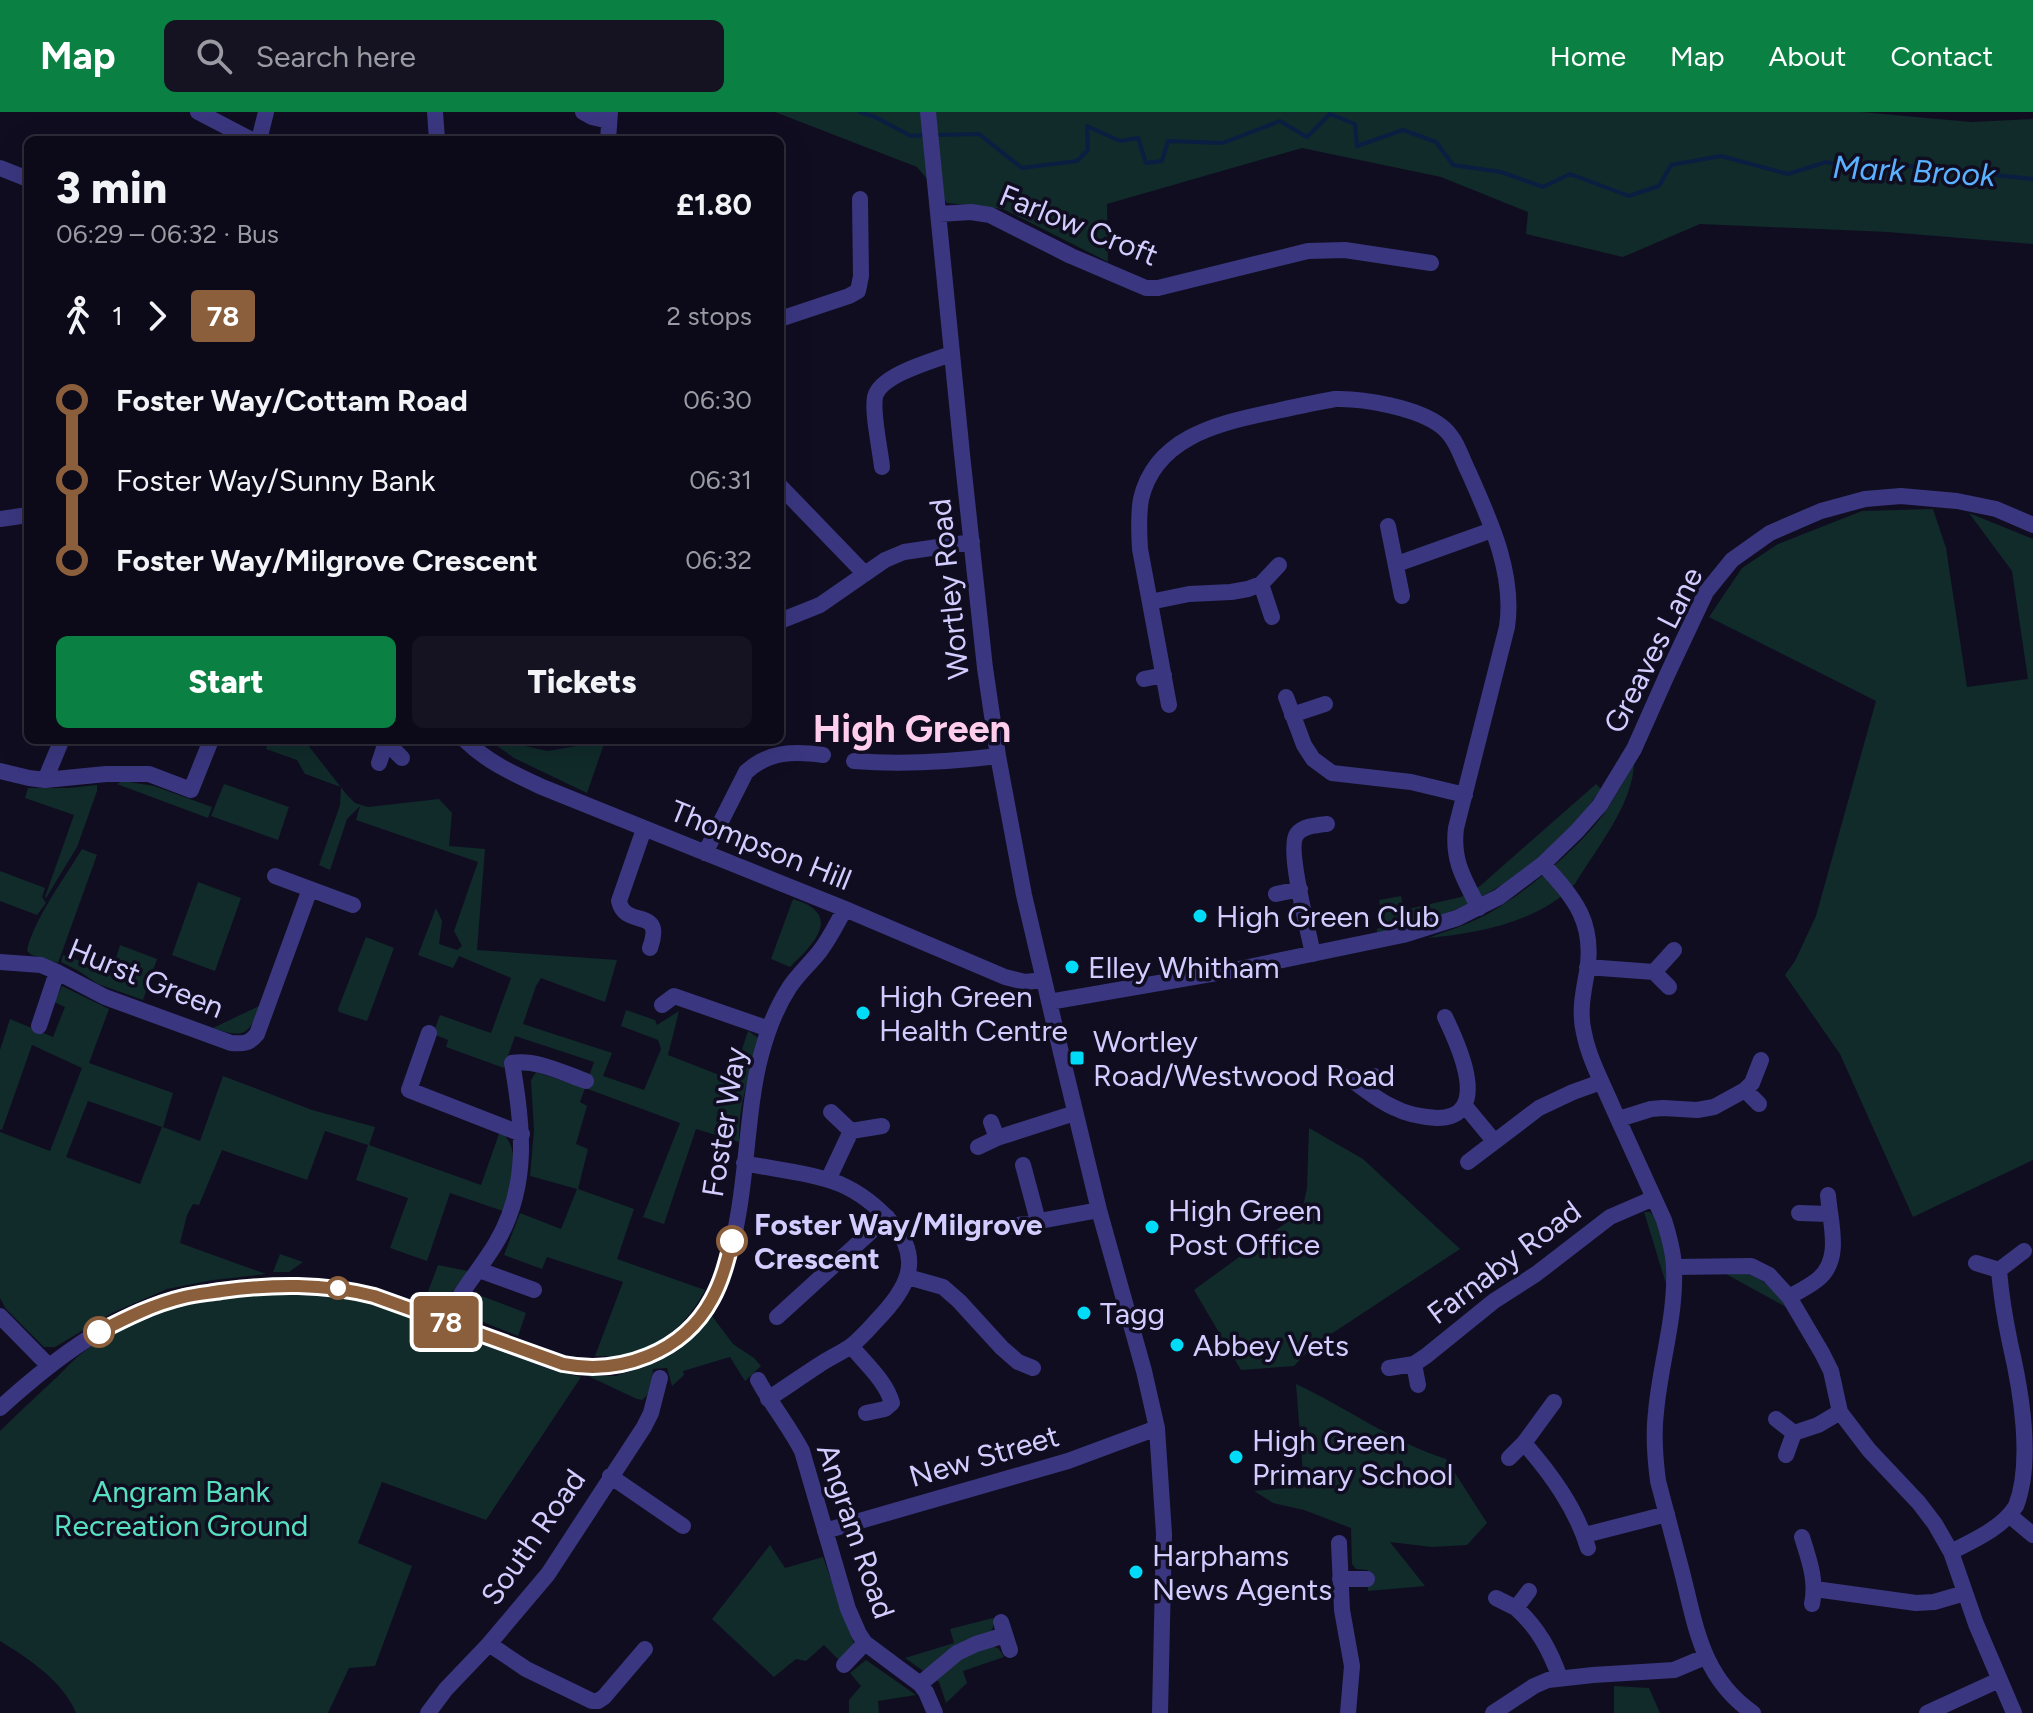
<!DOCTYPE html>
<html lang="en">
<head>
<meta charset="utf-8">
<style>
  :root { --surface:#0c0a19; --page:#151322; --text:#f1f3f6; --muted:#9a9aa2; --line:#2c2b38; --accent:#0b8043 }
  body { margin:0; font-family:Figtree,sans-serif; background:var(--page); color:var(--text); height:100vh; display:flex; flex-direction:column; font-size:30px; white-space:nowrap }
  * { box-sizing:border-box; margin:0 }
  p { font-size:26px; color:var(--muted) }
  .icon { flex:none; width:44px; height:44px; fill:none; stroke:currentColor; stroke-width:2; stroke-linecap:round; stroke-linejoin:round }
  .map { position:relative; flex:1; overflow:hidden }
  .side { position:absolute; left:24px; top:24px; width:760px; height:608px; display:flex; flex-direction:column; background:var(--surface); border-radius:12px; box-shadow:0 8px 32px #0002,0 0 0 2px var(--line) }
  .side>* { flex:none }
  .badge { padding:0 16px; border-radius:6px; font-size:28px; line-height:52px }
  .map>.badge { position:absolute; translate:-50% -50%; box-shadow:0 0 0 4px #fff }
  .legs { display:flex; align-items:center; gap:12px; height:88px; padding:0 32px; font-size:26px }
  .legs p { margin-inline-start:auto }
  .headline { display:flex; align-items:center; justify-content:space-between; height:136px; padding:0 32px }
  h1 { font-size:44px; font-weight:800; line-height:60px }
  .cta { display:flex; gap:16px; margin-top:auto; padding:16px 32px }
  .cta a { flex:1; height:92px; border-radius:12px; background:var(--accent); color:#fff; font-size:32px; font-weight:800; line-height:92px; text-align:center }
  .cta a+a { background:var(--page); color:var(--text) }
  ul { padding:0 32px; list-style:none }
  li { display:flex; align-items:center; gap:28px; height:80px; font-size:30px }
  li i { display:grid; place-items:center; width:12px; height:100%; margin:0 10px; background:currentColor }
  li i::after { content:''; width:20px; height:20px; margin:-10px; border:6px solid; border-radius:50%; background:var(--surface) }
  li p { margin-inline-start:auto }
  li:first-child i { background:linear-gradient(#0000 50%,currentColor 0) }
  li:last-child i { background:linear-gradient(currentColor 50%,#0000 0) }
  header { display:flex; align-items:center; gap:48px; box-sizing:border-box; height:112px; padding:0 40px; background:var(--accent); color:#fff }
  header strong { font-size:38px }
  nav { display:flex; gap:44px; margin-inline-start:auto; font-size:28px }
  .search { width:560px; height:72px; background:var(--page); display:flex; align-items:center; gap:20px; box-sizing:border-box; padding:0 28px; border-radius:12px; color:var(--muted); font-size:30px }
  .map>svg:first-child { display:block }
  .green { fill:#102b2a; fill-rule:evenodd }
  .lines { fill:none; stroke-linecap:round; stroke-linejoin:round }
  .stream { stroke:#0a1e42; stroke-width:4 }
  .minor { stroke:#3a3780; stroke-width:16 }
  .line-1-casing { stroke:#fff; stroke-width:18 }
  .line-1 { stroke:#8b5e3c; stroke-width:12 }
  .poi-dot { fill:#00dcf7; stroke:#100d21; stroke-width:3 }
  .stop-1-dot { fill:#fff; stroke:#8b5e3c; stroke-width:4 }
  .labels { text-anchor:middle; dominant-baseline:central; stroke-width:7; stroke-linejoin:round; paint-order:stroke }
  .street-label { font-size:30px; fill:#d3ccff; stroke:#100d21 }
  .poi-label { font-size:30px; fill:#d3ccff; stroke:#100d21; text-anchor:start }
  .stop-label { font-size:30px; font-weight:bold; fill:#d3ccff; stroke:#100d21; text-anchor:start }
  .park-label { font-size:30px; fill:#57e0bf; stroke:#100d21 }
  .water-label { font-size:32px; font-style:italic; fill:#5ab1ff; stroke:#100d21 }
  .district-label { font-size:38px; font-weight:bold; fill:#ffceed; stroke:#100d21 }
</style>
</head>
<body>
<header>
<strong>Map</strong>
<div class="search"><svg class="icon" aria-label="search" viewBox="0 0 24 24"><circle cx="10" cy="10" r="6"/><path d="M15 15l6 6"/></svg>Search here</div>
<nav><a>Home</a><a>Map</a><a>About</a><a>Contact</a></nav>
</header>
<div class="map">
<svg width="2033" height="1601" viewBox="0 0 2033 1601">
  <rect width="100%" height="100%" fill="#100d21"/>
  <path class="green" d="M 775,0 L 1861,0 L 1971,10 L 2033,7 L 2033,132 L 1888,120 L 1700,112 L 1623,145 L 1526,122 L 1528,100 L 1441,65 L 1302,36 L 1107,92 L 1108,150 L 1003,97 L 947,91 L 917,55 Z
    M 1933,397 L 1946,436 L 1967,575 L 2028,567 L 2012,459 L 1969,401 L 2033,427 L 2033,1048 L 1913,1105 L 1840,942 L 1785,863 L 1795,849 L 1816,804 L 1876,589 L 1709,505 L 1742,456 L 1778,432 L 1862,399 Z
    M 269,628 L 304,628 L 347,683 L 355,691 L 368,695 L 439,687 L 452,701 L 449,734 L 485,737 L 477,838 L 617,848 L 605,890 L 541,866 L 536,874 L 523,912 L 612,941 L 603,964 L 644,978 L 661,937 L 658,928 L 621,914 L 626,898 L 655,908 L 657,913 L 679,899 L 668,943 L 732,968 L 748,919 L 757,925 L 759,929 C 749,962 738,995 739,1030 L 696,1017 L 664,1112 L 643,1105 L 680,1011 L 585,976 L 580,990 L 587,994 L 576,1032 L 588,1037 L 578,1077 L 634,1097 L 617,1147 L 705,1178 C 689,1210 657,1240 621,1244 C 613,1245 604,1244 595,1244 L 623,1170 L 547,1145 L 542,1157 L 504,1143 L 520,1101 L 561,1117 L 577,1077 L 530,1064 L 534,1018 L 531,968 L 536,960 L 585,976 L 594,950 L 515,924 L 504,956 L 446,935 L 448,928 L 433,922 L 440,903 L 491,921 L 511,866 L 459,844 L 453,856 L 418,843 L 436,796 L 442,809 L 439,832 L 457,838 L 462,834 L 454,819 L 478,750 L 356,708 L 360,694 L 347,707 L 330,758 L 319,753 L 340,693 L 341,675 L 305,662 L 297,648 L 266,637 Z
    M 489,628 L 517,628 L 525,634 L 548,639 L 605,629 L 587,681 L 514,646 Z
    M 1634,650 C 1634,691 1596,737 1575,772 C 1539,810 1478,821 1428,826 C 1450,818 1472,811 1491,800 C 1525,781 1570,742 1595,713 C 1611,694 1623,671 1634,650 Z
    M 123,669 L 154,674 L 212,695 L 208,706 L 117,672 Z
    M 224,672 L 289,695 L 278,728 L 211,704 Z
    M 1596,672 L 1601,677 C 1565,730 1513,773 1454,798 C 1429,809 1403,816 1377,823 L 1377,817 L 1383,814 L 1379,788 L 1401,784 L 1404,798 L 1461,785 L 1480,774 Z
    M 97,673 L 97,679 L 77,735 L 46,786 L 45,785 L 74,703 L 25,686 L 28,676 L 69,676 Z
    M 82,737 L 97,743 L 58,851 L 32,843 L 27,839 C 32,810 66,764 82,737 Z
    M 0,759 L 45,776 L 42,785 L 46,791 L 37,803 L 0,789 Z
    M 198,770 L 241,786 L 215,859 L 172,843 Z
    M 793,787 C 798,789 806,791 811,795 C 838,813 802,842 790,855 L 771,847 Z
    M 366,825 L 394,836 L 367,909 L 339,900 L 338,897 Z
    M 120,833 L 157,847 L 143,888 L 98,872 L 77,858 L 61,850 L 63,843 L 112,860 Z
    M 62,874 L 109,897 L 89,951 L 173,981 L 163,1015 L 200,1029 L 223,964 L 312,998 L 375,1015 L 369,1033 L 481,1073 L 500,1019 C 524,1038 510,1074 503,1099 L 450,1081 L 427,1149 L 390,1136 L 408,1086 L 356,1068 L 368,1033 L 325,1019 L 307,1068 L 222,1038 L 199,1093 L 193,1092 L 187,1103 L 180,1131 L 266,1162 L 213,1168 L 167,1177 L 112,1201 L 55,1235 L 44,1235 L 6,1197 L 0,1186 L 0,1020 L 50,1039 L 82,956 L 32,933 L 2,1018 L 0,1017 L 0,938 L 10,907 L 53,925 L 65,895 L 54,890 ZM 88,989 L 162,1015 L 140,1072 L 66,1045 Z
    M 261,893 C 249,923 244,927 213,916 Z
    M 1309,1016 L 1363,1047 L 1460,1137 L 1313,1234 L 1294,1254 L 1241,1258 L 1194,1178 L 1302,1099 L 1307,1076 Z
    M 1644,1100 L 1650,1100 C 1667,1118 1667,1151 1667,1175 Z
    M 280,1142 L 303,1150 L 289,1160 L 273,1160 Z
    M 438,1153 L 468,1159 C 456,1175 446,1194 424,1190 Z
    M 1741,1160 C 1761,1164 1776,1178 1786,1195 L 1726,1162 Z
    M 314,1181 L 350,1187 L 401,1201 L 561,1260 L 581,1265 L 486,1408 L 382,1370 L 358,1431 L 412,1454 L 375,1554 L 349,1556 L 328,1601 L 76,1601 C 63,1569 29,1547 0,1529 L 0,1319 C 19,1300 39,1282 58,1264 C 68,1254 78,1243 90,1235 C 157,1189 235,1182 314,1181 Z
    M 479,1183 L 526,1201 L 518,1224 L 473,1206 L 470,1202 Z
    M 712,1204 L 733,1232 L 754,1246 L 761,1254 L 745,1269 L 730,1245 L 683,1259 L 684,1263 L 672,1274 L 667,1256 L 653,1257 C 652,1268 652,1281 642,1288 L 637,1287 L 588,1264 L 615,1264 L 646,1254 L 688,1230 Z
    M 1296,1272 C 1346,1295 1392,1330 1446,1347 L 1487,1411 L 1467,1433 L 1432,1435 L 1390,1430 L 1425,1474 L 1368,1479 L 1368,1458 L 1356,1457 L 1352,1452 L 1351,1416 L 1304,1398 L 1273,1391 L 1254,1379 L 1304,1374 Z
    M 770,1433 L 785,1456 L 823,1445 L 854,1532 L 839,1548 L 824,1533 L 806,1549 L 796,1547 L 774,1565 L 712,1507 Z
    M 993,1506 L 993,1515 L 990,1521 L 993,1534 L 999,1537 L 1004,1545 L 963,1559 L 967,1571 L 946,1591 L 939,1570 L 905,1546 L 954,1531 L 950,1517 Z
    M 866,1548 L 916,1583 L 878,1589 L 879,1601 L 849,1601 L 849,1588 L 861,1574 L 850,1561 Z
    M 1614,1574 L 1649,1576 L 1660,1601 L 1614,1601 Z"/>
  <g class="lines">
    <path class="stream" d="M 860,0 L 875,5 L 911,24 L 924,23
      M 933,23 L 979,22 L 1022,56 L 1077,49 L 1088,38 L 1087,14 L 1120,29 L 1138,26 L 1146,51 L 1162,49 L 1168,29 L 1223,31 L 1280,9 L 1307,25 L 1330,2 L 1355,12 L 1357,34 L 1403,18 L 1436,30 L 1453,53 L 1501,60 L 1543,75 L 1570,62 L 1629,84 L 1659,74 L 1671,53 L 1721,44 L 1788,62 L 1826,50 L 1866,59 L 1898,53 L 2033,67"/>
    <path class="minor" d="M 198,0 L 252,28
      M 435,0 L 437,28
      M 583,0 L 592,5 L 609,9
      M 928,0 L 962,342 L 985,556 L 998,644 L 1024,783 L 1063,949 L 1099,1098 L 1144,1259 L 1157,1316 L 1164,1422 L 1160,1601
      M 259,28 L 266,0
      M 608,28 L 610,0
      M 0,56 L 28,67
      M 939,102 L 971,100 L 990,103 L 1071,144 L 1146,176 L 1158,176 L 1308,139 L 1345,138 L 1431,151
      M 780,207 L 849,184 L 858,179 L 861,164 L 860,87
      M 882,355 C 880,336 872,301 875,285 C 880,263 932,249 951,242
      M 780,374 L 865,462
      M 0,407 L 28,403
      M 1388,414 L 1402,484
      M 1397,452 L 1492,418
      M 1261,472 L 1272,505
      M 1150,490 L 1189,482 L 1231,480 L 1248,477 L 1261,472 L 1279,453
      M 780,509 L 820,493 L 885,448 L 904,440 L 972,430
      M 1144,567 L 1164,563
      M 1286,585 L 1304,633 L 1313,647 L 1332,661 L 1411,670 L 1465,683
      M 1169,593 L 1140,437 C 1139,421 1138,404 1141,387 C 1155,327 1215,312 1267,301 C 1290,296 1312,291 1335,287 C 1363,286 1418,296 1441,314 C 1456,325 1461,345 1469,361 C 1490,408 1515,462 1507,515 L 1456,716 C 1452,749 1464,767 1479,796
      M 1292,603 L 1325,592
      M 384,628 L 402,646
      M 465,628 C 487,650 514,662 542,675 L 845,797 L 1005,865 L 1025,870 L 1044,868
      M 854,649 C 903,653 949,650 998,644
      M 379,651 L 386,630 L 395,628
      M 0,659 L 29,666 L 45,668 L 106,662 L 149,662 L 191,678 L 211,628
      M 45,668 L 60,632
      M 644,717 L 619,789 C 625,818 665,793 650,836
      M 705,741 L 746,660 C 769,639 794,639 823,643
      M 1543,752 C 1575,787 1595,810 1587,860 C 1583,881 1579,901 1584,921 C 1589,947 1603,972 1613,996 C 1630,1033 1647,1071 1664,1108 C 1669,1124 1674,1141 1674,1157 C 1676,1205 1660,1253 1656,1300 C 1653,1324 1655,1346 1658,1369 C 1666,1400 1674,1430 1682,1460 C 1696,1515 1702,1566 1753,1601
      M 275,764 L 353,793
      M 1276,782 L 1300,777
      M 1313,842 C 1309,822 1286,735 1297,722 C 1303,714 1317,713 1327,712
      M 0,850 L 41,853 L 57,860 L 105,885 L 231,931 C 243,932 249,932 257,922 L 310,777
      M 1587,855 L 1654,860 L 1669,875
      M 1654,860 L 1674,838
      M 1049,890 L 1234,858 L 1403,823 L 1457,806 L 1499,785 L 1543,752 L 1577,719 L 1600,693 L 1634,637 L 1667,563 L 1706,480 L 1732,448 L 1770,421 L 1821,399 L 1865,387 L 1901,384 L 1957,389 L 1996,397 L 2033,413
      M 662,893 L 674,884 L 769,917
      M 39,914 L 57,860
      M 429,921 L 409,978 L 522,1022
      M 1348,965 C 1363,976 1378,989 1395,996 C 1408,1003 1422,1005 1437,1006 C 1493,1006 1458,932 1445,905
      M 1365,977 L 1374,964
      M 1745,978 L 1759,992
      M 1465,994 L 1494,1029
      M 1619,1007 L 1651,997 L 1663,996 L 1697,998 L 1714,995 L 1745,978 L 1752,971 L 1761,948
      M 991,1010 L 997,1026
      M 851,1019 L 882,1014
      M 978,1035 L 997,1026 L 1075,1001
      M 1468,1050 L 1539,996 L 1573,980 L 1601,970
      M 744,1051 C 776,1058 808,1060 840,1072 C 861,1081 878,1095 893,1112 C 924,1149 906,1178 877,1208 C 869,1217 860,1227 851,1234 C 841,1241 829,1246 819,1253 C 802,1264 785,1276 768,1287
      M 1023,1053 L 1038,1109
      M 828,1068 L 851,1019 L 831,1000
      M 1799,1101 L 1829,1102
      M 1007,1115 L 1099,1098
      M 1976,1151 L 1999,1158
      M 1674,1155 L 1751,1154 L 1769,1163 L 1789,1185 L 1822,1241 L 1831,1259 L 1840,1300 L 1869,1338 L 1919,1391 L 1935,1412 L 1951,1440 L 1976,1512 L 2014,1601
      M 479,1158 L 534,1178
      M 908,1165 L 943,1175 L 959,1189 L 1002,1236 L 1018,1250 L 1033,1256
      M 1789,1185 C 1798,1180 1808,1175 1817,1168 C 1843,1148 1830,1111 1828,1083
      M 0,1204 L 49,1254
      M 777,1205 L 887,1105
      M 446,1210 C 458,1181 480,1158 496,1131 C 530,1074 523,1013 512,951 C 537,947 563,961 586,969
      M 851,1234 C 865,1251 886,1269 892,1291 L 885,1297 L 866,1301
      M 1414,1252 L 1418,1273
      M 1389,1256 L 1414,1252 L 1426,1244 L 1494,1189 L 1536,1162 L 1610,1105 L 1654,1086
      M 758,1268 C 771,1292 789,1314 802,1339 L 848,1497 L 859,1522 L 865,1531 L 920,1572 L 926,1580 L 935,1601
      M 0,1296 C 53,1248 114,1200 186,1184 C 208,1180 231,1177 253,1176 C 295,1173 333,1174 374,1184 L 551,1249 C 585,1259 619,1258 652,1243 C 759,1194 735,1038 761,943 C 767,920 776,896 789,876 C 798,862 810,852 820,839 C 830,826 837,811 845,797
      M 1776,1307 L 1794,1321 L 1786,1343
      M 1794,1321 L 1818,1313 L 1840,1300
      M 1524,1331 C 1551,1362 1576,1396 1588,1436
      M 1509,1346 L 1524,1331 L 1554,1290
      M 610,1364 L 683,1414
      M 2009,1403 L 2033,1423
      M 825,1419 L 1068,1349 L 1157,1316
      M 1585,1423 L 1667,1402
      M 1802,1425 C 1809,1448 1817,1468 1812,1492
      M 1339,1431 L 1342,1498 L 1352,1554 L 1348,1601
      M 1951,1440 C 1974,1428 2001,1417 2016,1394 C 2033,1350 2021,1278 2010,1231 C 2005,1207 2001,1183 1999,1158 L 2024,1139
      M 1340,1467 L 1367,1467
      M 1815,1477 L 1916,1491 L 1934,1490 L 1965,1481
      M 1496,1486 L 1516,1496 L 1529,1479
      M 1516,1496 C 1538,1516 1550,1538 1560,1566
      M 1001,1510 L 1010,1538
      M 489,1532 L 526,1557 L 592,1589 L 598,1589 L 604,1585 L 645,1537
      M 844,1553 L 865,1531
      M 920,1572 L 957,1541 L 976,1532 L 1005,1523
      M 428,1601 L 446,1577 L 489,1532 L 548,1462 L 644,1315 L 651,1301 L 660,1266
      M 1493,1601 L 1534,1574 L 1548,1568 L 1593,1563 L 1674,1558 L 1705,1545
      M 1927,1601 L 1999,1568"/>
  </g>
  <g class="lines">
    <g class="line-1-casing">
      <path id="line-1" d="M 99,1220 C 126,1206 154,1192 184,1185 C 196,1182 209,1181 221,1179 C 273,1172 323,1171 374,1184 L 563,1252 C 620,1263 683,1241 712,1187 C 722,1169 727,1149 732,1129"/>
    </g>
    <use href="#line-1" class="line-1"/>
  </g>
  <g class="poi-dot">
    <circle cx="1200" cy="804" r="8"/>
    <circle cx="1072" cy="855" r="8"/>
    <circle cx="863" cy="901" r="8"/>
    <rect x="1069" y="938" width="16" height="16" rx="4"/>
    <circle cx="1152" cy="1115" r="8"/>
    <circle cx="1084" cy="1201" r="8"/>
    <circle cx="1177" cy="1233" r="8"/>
    <circle cx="1236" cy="1345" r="8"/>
    <circle cx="1136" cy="1460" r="8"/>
  </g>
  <g class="stop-1-dot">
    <circle cx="732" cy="1129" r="14"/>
    <circle cx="338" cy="1176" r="10"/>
    <circle cx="99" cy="1220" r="14"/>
  </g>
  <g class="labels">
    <g class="street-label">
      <text transform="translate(1079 113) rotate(22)">Farlow Croft</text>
      <text transform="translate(949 477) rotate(-96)">Wortley Road</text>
      <text transform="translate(1653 538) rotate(-63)">Greaves Lane</text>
      <text transform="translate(761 733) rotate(22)">Thompson Hill</text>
      <text transform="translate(146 866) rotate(22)">Hurst Green</text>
      <text transform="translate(724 1010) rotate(-81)">Foster Way</text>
      <text transform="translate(1504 1150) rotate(-37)">Farnaby Road</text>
      <text transform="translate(984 1344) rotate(-16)">New Street</text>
      <text transform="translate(856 1419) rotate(71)">Angram Road</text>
      <text transform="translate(533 1425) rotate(-55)">South Road</text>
    </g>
    <g class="poi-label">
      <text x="1216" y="804">High Green Club</text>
      <text x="1088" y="855">Elley Whitham</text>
      <text x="879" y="884">High Green<tspan x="879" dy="34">Health Centre</tspan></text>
      <text x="1093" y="929">Wortley<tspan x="1093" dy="34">Road/Westwood Road</tspan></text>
      <text x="1168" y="1098">High Green<tspan x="1168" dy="34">Post Office</tspan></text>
      <text x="1100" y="1201">Tagg</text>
      <text x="1193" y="1233">Abbey Vets</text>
      <text x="1252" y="1328">High Green<tspan x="1252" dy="34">Primary School</tspan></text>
      <text x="1152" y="1443">Harphams<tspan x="1152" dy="34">News Agents</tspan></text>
    </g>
    <g class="stop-label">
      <text x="754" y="1112">Foster Way/Milgrove<tspan x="754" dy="34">Crescent</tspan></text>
    </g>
    <g class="park-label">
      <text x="181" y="1379">Angram Bank<tspan x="181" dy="34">Recreation Ground</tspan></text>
    </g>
    <g class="water-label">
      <text transform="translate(1914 59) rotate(3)">Mark Brook</text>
    </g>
    <g class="district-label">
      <text x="912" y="617">High Green</text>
    </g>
  </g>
</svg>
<b class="badge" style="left:446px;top:1210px;background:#8b5e3c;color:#fff">78</b>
<section class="side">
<div class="headline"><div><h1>3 min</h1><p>06:29 – 06:32 · Bus</p></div><b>£1.80</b></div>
<div class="legs"><svg class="icon" aria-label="walk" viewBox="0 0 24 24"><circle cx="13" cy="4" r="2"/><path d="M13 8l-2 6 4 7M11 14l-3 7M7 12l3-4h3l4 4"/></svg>1<svg class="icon" aria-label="forward" viewBox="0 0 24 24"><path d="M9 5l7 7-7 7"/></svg><b class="badge" style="background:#8b5e3c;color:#fff">78</b><p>2 stops</p></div>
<ul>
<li><i style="color:#8b5e3c"></i><b>Foster Way/Cottam Road</b><p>06:30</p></li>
<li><i style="color:#8b5e3c"></i><span>Foster Way/Sunny Bank</span><p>06:31</p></li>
<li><i style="color:#8b5e3c"></i><b>Foster Way/Milgrove Crescent</b><p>06:32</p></li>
</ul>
<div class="cta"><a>Start</a><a>Tickets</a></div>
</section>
</div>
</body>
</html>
